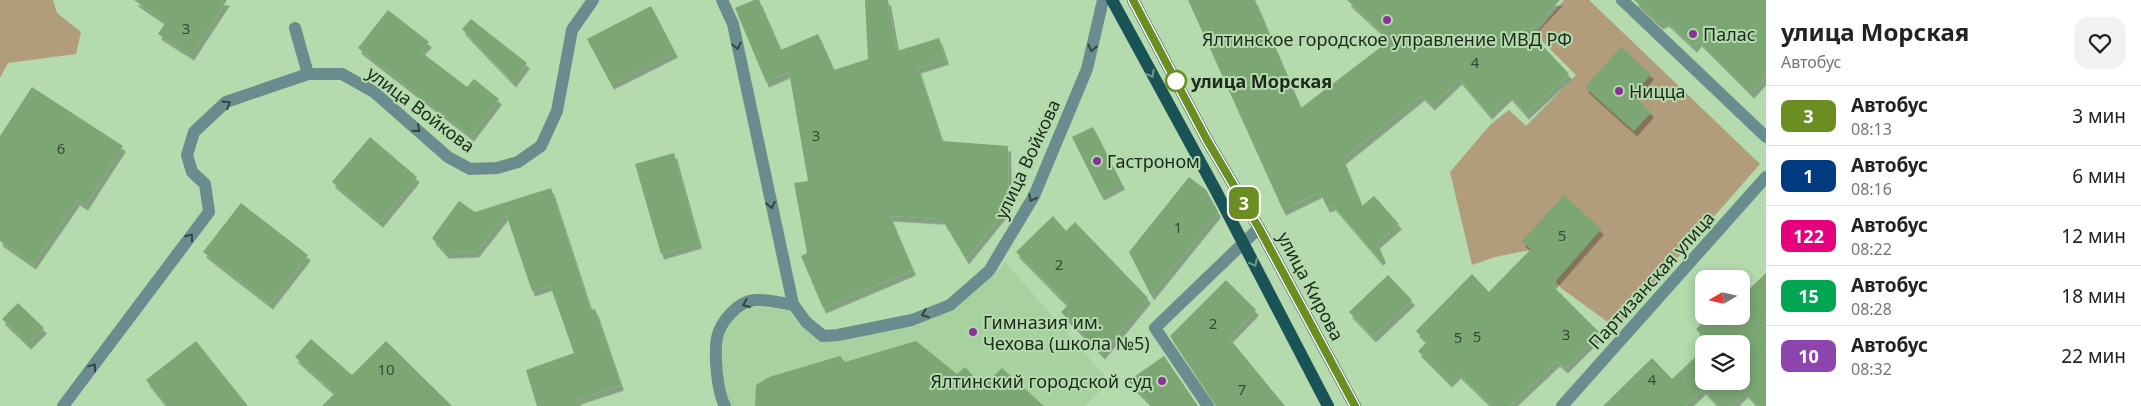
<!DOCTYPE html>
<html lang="ru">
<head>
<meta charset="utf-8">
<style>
  :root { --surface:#fff; --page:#f2f2f2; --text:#222; --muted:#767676; --line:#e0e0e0 }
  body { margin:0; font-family:"Noto Sans",sans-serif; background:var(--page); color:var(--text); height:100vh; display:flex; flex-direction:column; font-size:19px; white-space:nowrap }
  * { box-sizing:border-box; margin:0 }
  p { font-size:16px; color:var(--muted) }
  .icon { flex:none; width:28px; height:28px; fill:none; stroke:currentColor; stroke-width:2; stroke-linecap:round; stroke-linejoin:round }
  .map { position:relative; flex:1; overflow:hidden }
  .sheet { display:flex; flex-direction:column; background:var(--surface); width:375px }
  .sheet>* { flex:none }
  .badge { padding:0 10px; border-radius:8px; font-size:18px; line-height:32px }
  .needle { width:32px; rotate:261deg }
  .buttons { position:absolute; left:1695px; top:270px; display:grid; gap:10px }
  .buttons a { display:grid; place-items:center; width:55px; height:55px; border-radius:10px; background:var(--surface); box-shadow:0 2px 12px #0003; font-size:25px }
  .map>.badge { position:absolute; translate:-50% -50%; box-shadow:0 0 0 2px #fff }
  .round { display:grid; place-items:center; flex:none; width:52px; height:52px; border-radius:15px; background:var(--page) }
  .head { display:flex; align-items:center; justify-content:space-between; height:85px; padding:0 15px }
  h1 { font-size:24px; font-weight:700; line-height:38px }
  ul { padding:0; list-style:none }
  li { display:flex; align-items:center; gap:15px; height:60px; padding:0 15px; border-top:1px solid var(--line) }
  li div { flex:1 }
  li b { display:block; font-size:19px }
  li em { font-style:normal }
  li .badge { min-width:55px; font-weight:700; text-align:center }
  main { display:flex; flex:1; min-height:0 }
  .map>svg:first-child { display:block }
  .built { fill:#a7d19f }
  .green { fill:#b19d7b }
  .building { fill:#7ca775; filter:url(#shadow) }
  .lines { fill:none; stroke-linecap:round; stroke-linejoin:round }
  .minor { stroke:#698c8e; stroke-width:12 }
  .tertiary { stroke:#698c8e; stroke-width:12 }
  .primary { stroke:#195356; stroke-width:12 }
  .oneway { stroke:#33473d }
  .oneway2 { stroke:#6e9d86 }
  .line-casing { stroke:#fff; stroke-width:11 }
  .line { stroke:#6b8e23; stroke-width:8 }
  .poi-dot { fill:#8b319c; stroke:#b4daae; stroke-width:2 }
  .stop-dot { fill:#fff; stroke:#6b8e23; stroke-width:2.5 }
  .labels { text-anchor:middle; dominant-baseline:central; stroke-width:4; stroke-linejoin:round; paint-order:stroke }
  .number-label { font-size:15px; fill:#344931 }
  .poi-label { font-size:18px; fill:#1c2a1a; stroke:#b4daae; text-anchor:start }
  .stop-label { font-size:18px; font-weight:bold; fill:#1c2a1a; stroke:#b4daae; text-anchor:start }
  .street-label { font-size:18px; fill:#1c2a1a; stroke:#b4daae }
</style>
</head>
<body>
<main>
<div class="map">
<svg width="1766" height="406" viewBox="0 0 1766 406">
  <defs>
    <filter id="shadow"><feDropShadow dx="3" dy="5.5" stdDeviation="0" flood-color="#0004"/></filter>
  </defs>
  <rect width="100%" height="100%" fill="#b4daae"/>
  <path class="built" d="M 1005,262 L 1110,382 L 1084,406 L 732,406 L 727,398 L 722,365 L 723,338 L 736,315 L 753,306 L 788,310 L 801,327 L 826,341 L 913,327 L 955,309 L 993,276 Z"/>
  <path class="green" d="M 0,0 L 53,0 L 57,13 L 81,32 L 76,54 L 8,63 L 0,78 Z
    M 1564,0 L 1589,0 L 1760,164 L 1616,328 L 1561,288 L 1530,250 L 1495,257 L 1472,265 L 1450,172 L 1491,124 L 1509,110 L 1526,126 L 1576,75 L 1535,34 Z"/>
  <path class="building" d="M 134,0 L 227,0 L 191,55 L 158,34 L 166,22 Z
    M 754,0 L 759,0 L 781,50 L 818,34 L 834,70 L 868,59 L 865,0 L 888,0 L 897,51 L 939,38 L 946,59 L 918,68 L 942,141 L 1008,146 L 1009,206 L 966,259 L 942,219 L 890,216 L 913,270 L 823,308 L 801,256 L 807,253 L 794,183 L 808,181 L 789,72 L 766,82 L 735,8 Z
    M 1188,0 L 1255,0 L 1301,108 L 1390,40 L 1347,0 L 1560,0 L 1530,32 L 1569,74 L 1526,114 L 1509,95 L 1489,114 L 1459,79 L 1432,105 L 1422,95 L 1343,159 L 1362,206 L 1374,196 L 1399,224 L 1377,243 L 1383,258 L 1380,260 L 1333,205 L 1327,207 L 1320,192 L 1283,210 Z
    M 1634,0 L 1766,0 L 1766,77 L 1751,93 L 1699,41 L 1694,47 L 1666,21 L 1660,24 Z
    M 651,6 L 675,52 L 611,84 L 587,39 Z
    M 388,10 L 429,42 L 420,51 L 467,87 L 474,79 L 499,99 L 471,136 L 358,48 Z
    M 471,19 L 527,63 L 513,82 L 462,29 Z
    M 1621,47 L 1651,74 L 1633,95 L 1651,112 L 1634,131 L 1585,87 Z
    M 32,87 L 123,146 L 85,205 L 77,200 L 33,264 L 0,241 L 0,136 Z
    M 1093,127 L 1122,184 L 1101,195 L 1072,137 Z
    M 370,137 L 417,177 L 380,222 L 332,182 Z
    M 674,153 L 699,243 L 661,254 L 635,164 Z
    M 1189,177 L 1206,190 L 1218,212 L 1151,295 L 1129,252 Z
    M 551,188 L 591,310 L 595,309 L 621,385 L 578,399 L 580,406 L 537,406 L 526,370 L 574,353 L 550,285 L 532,291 L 506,214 L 476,252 L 446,253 L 432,238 L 459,201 L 475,212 Z
    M 1564,195 L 1601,229 L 1552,285 L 1600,333 L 1565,368 L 1557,361 L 1509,406 L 1492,406 L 1458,373 L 1449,382 L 1418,351 L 1427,342 L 1416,331 L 1472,274 L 1489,292 L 1531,249 L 1522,241 Z
    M 241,203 L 308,255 L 270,304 L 203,252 Z
    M 1053,216 L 1066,231 L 1075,222 L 1148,298 L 1102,354 L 1061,312 L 1068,305 L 1016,252 Z
    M 1766,273 L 1766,406 L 1758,406 L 1745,392 L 1731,406 L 1719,406 L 1703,389 L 1685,406 L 1603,406 L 1652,358 L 1672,379 L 1704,349 L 1704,381 L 1741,381 L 1741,344 L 1709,344 L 1696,329 L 1709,316 L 1741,316 L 1741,297 Z
    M 1388,275 L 1412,300 L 1373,337 L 1349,312 Z
    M 1226,280 L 1256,310 L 1229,338 L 1285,406 L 1216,406 L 1170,336 Z
    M 18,303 L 44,328 L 28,344 L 2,319 Z
    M 311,339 L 352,375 L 386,341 L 452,406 L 322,406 L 335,393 L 295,357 Z
    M 196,341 L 248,406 L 167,406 L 146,380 Z
    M 916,341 L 957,374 L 965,367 L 983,387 L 1002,368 L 1044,406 L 755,406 L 756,385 L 769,377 L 840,356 L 845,362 Z
    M 1164,356 L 1198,406 L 1153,406 L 1128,381 Z"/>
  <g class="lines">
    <path class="minor" d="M 1622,0 L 1766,137
      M 295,28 L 308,74
      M 1208,406 L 1155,328 L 1259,228
      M 1562,406 L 1766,177"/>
    <path class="tertiary" d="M 722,0 L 733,24 L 793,304 L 806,322 L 823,336 L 838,335 L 912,320 L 950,305 L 989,271 L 1034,196 L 1087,69 L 1103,0
      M 63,406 L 209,212 L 205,184 L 192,172 L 187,155 L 194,132 L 226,102 L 308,74 L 342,74 L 374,92 L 448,157 L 470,169 L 497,168 L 518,162 L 541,146 L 557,111 L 572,30 L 593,0
      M 725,406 C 717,392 714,354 717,338 C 720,322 738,301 755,300 C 767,299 781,303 793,305"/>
    <path class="primary" d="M 1112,0 L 1215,189 L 1328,406
      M 1133,0 L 1207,140 L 1259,228 L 1355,406"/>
  </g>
  <defs><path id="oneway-chevron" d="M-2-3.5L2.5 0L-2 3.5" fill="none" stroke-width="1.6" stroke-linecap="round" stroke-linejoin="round" transform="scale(1.25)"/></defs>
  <g class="oneway">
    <use href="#oneway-chevron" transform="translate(737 46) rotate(77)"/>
    <use href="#oneway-chevron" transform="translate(1092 48) rotate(103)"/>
    <use href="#oneway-chevron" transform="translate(227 104) rotate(-32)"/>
    <use href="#oneway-chevron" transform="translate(417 129) rotate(41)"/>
    <use href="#oneway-chevron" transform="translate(1032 198) rotate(117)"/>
    <use href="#oneway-chevron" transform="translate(771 205) rotate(79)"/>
    <use href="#oneway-chevron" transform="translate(190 237) rotate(-53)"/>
    <use href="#oneway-chevron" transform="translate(746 304) rotate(157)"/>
    <use href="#oneway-chevron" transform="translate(925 314) rotate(158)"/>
    <use href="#oneway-chevron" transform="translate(93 367) rotate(-53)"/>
  </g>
  <g class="oneway2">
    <use href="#oneway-chevron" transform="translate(1151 74) rotate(62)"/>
    <use href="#oneway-chevron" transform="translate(1254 263) rotate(63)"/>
  </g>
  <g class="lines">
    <g class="line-casing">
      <path id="line" d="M 1133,0 L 1207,140 L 1259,228 L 1355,406"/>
    </g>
    <use href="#line" class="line"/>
  </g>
  <g class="poi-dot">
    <circle cx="1387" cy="20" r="5"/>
    <circle cx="1693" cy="34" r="5"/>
    <circle cx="1619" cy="91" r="5"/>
    <circle cx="1097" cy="161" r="5"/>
    <circle cx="973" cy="332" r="5"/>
    <circle cx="1162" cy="381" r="5"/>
  </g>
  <circle class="stop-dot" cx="1176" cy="81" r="10"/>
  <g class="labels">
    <g class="number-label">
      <text x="186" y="28">3</text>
      <text x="1475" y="62">4</text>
      <text x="816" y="135">3</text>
      <text x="61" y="148">6</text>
      <text x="1178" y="227">1</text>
      <text x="1562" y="235">5</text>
      <text x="1059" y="264">2</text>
      <text x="1213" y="323">2</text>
      <text x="1566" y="334">3</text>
      <text x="1477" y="336">5</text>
      <text x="1458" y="337">5</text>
      <text x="386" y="369">10</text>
      <text x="1652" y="379">4</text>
      <text x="1242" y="389">7</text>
    </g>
    <g class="poi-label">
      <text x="1703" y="34">Палас</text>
      <text x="1387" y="39" text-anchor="middle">Ялтинское городское управление МВД РФ</text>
      <text x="1629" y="91">Ницца</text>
      <text x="1107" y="161">Гастроном</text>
      <text x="983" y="322">Гимназия им.<tspan x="983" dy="21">Чехова (школа №5)</tspan></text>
      <text x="1152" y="381" text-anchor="end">Ялтинский городской суд</text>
    </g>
    <g class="stop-label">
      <text x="1191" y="81">улица Морская</text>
    </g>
    <g class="street-label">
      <text transform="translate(421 109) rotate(37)">улица Войкова</text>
      <text transform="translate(1027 159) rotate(-65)">улица Войкова</text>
      <text transform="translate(1651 280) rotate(-48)">Партизанская улица</text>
      <text transform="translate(1311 286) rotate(62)">улица Кирова</text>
    </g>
  </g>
</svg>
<div class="buttons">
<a><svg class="needle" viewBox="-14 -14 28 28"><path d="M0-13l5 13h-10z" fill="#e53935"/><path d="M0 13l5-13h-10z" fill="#767676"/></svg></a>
<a><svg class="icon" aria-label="layers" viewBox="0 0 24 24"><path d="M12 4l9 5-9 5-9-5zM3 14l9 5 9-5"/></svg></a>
</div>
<b class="badge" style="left:1244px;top:203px;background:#6b8e23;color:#fff">3</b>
</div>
<section class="sheet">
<div class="head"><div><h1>улица Морская</h1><p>Автобус</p></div><a class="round"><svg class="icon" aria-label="heart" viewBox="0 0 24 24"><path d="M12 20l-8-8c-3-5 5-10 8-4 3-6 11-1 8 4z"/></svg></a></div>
<ul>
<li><span class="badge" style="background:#6b8e23;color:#fff">3</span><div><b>Автобус</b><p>08:13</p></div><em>3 мин</em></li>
<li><span class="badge" style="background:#003b80;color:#fff">1</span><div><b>Автобус</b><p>08:16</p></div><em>6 мин</em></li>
<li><span class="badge" style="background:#e6007e;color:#fff">122</span><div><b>Автобус</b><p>08:22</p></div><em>12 мин</em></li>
<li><span class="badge" style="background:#00a651;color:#fff">15</span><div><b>Автобус</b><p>08:28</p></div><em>18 мин</em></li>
<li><span class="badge" style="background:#8e44ad;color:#fff">10</span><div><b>Автобус</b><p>08:32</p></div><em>22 мин</em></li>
</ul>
</section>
</main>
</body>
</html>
